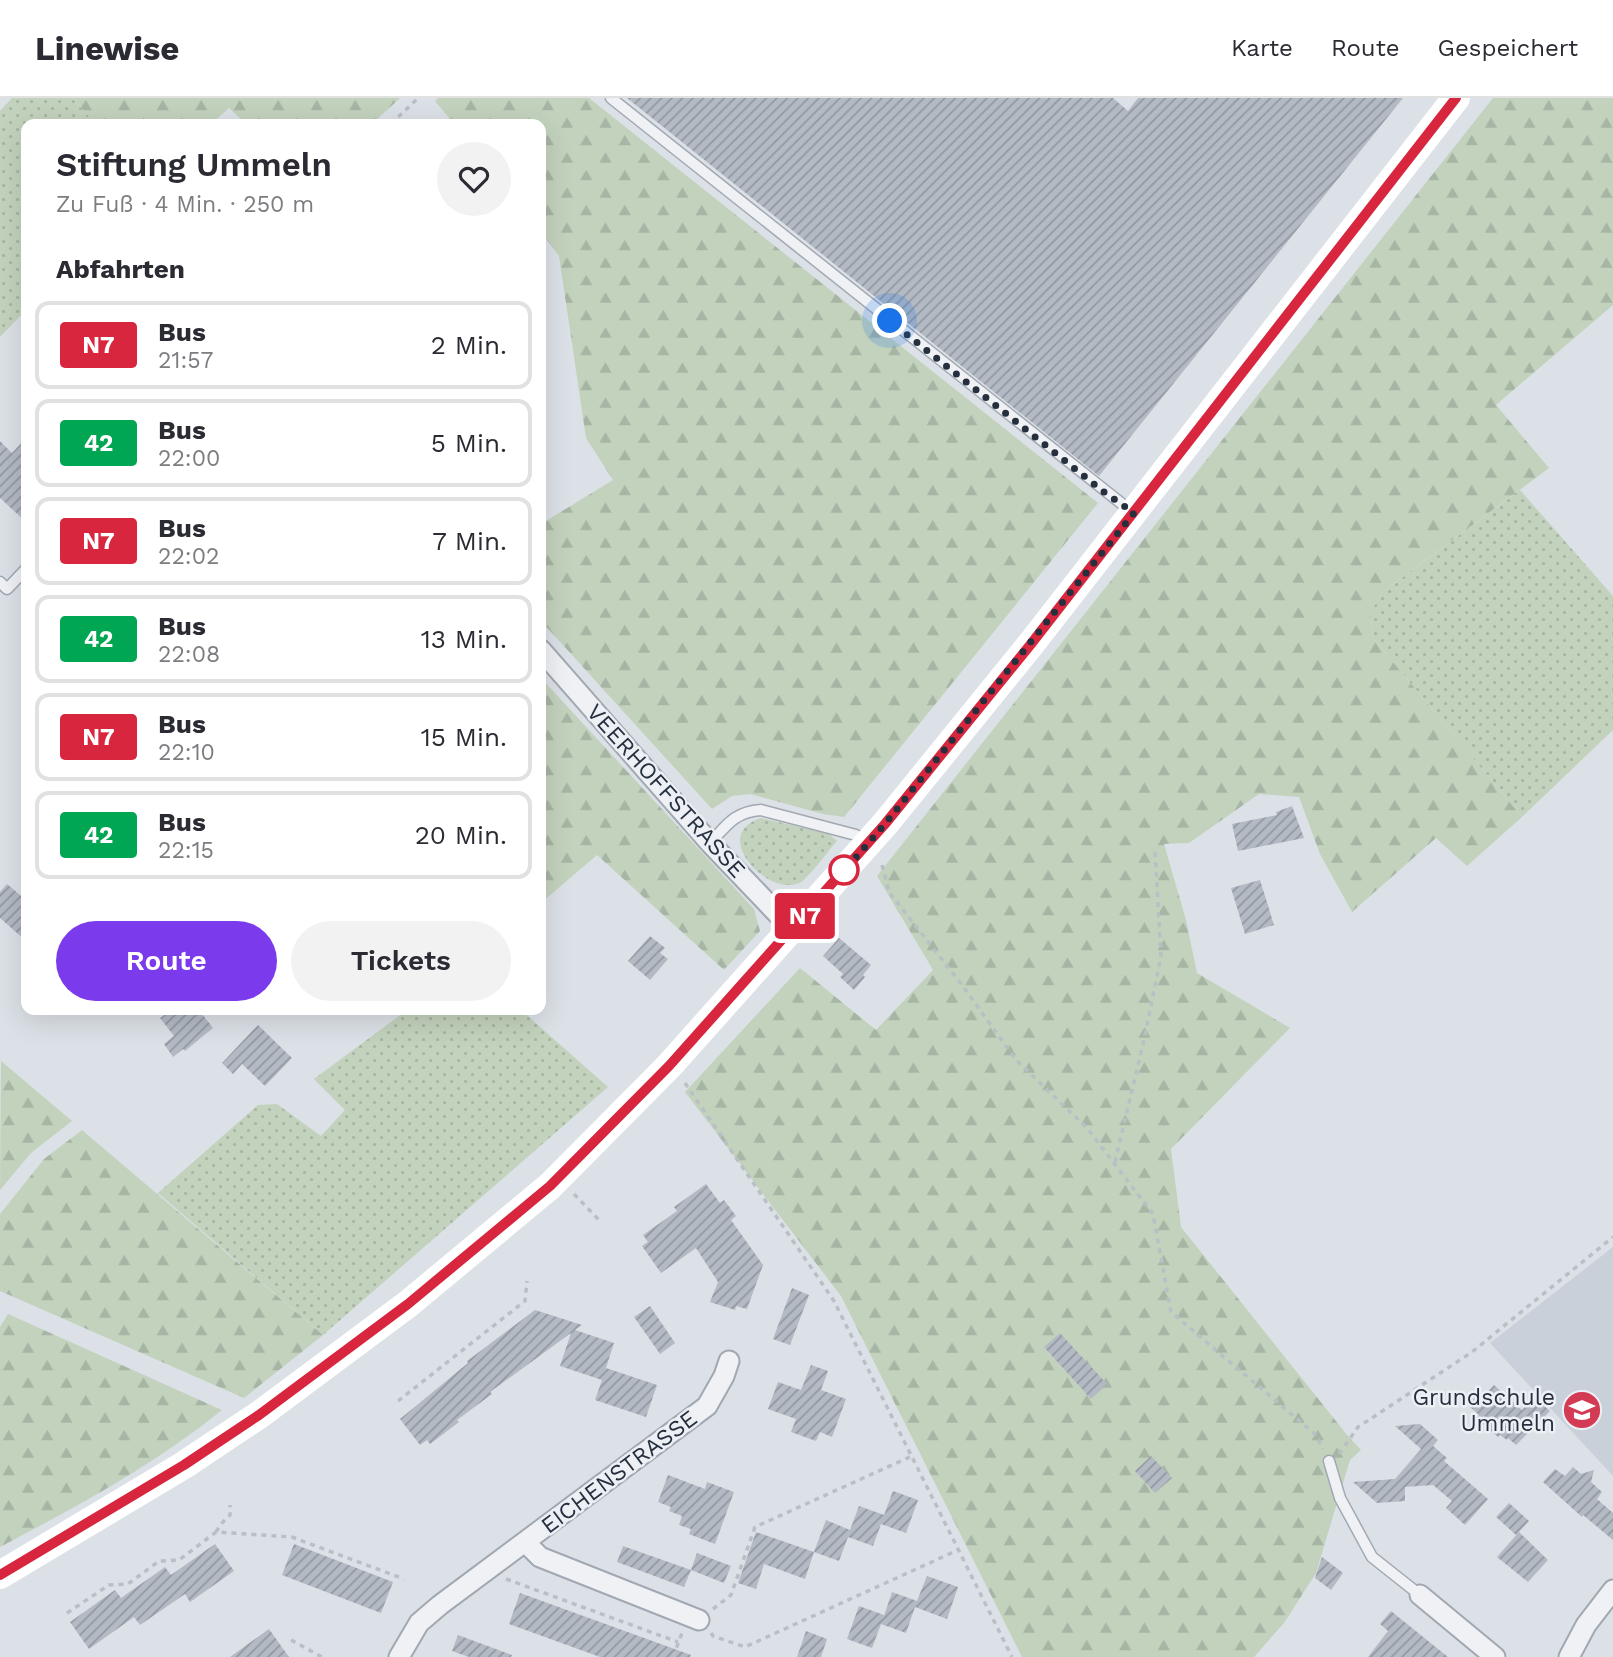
<!DOCTYPE html>
<html lang="de">
<head>
<meta charset="utf-8">
<style>
  :root { --surface:#fff; --page:#f2f2f3; --text:#2b2b33; --muted:#7c7c81; --line:#e1e1e2; --accent:#7c3aed }
  body { margin:0; font-family:"Work Sans",sans-serif; background:var(--page); color:var(--text); height:100vh; display:flex; flex-direction:column; font-size:26px; white-space:nowrap }
  * { box-sizing:border-box; margin:0 }
  p { font-size:23px; color:var(--muted) }
  .icon { flex:none; width:38px; height:38px; fill:none; stroke:currentColor; stroke-width:2; stroke-linecap:round; stroke-linejoin:round }
  .map { position:relative; flex:1; overflow:hidden }
  .side { position:absolute; left:21px; top:21px; width:525px; height:896px; display:flex; flex-direction:column; background:var(--surface); border-radius:14px; box-shadow:0 7px 28px #0002 }
  .side>* { flex:none }
  .badge { padding:0 14px; border-radius:5px; font-size:24px; line-height:46px }
  .you { position:absolute; width:35px; height:35px; margin:-18px; border:5px solid #fff; border-radius:50%; background:#1a73e8; box-shadow:0 0 0 10px #1a73e833 }
  .map>.badge { position:absolute; translate:-50% -50%; box-shadow:0 0 0 4px #fff }
  h2 { padding:0 35px; font-size:26px; line-height:63px }
  .round { display:grid; place-items:center; flex:none; width:74px; height:74px; border-radius:37px; background:var(--page) }
  .summary { display:flex; align-items:center; justify-content:space-between; height:119px; padding:0 35px }
  h1 { font-size:33px; font-weight:600; line-height:52px }
  .cta { display:flex; gap:14px; margin-top:auto; padding:14px 35px }
  .cta a { flex:1; height:80px; border-radius:42px; background:var(--accent); color:#fff; font-size:28px; font-weight:600; line-height:80px; text-align:center }
  .cta a+a { background:var(--page); color:var(--text) }
  ul { padding:0; list-style:none }
  li { display:flex; align-items:center; gap:21px; height:88px; margin:0 14px 10px; padding:0 21px; border:4px solid var(--line); border-radius:14px }
  li div { flex:1 }
  li b { display:block; font-size:26px }
  li em { font-style:normal }
  li .badge { min-width:77px; font-weight:700; text-align:center }
  header { display:flex; align-items:center; gap:42px; box-sizing:border-box; height:98px; padding:0 35px; background:var(--surface); border-bottom:2px solid var(--line) }
  header strong { font-size:33px }
  nav { display:flex; gap:38px; margin-inline-start:auto; font-size:24px }
  .map>svg:first-child { display:block }
  .built { fill:#cad0d9 }
  .grass { fill:url(#grass-dots) }
  .forest { fill:url(#forest-firs) }
  .building { fill:url(#building-hatch) }
  .lines { fill:none; stroke-linecap:round; stroke-linejoin:round }
  .lane-casing { stroke:#a1a8b1; stroke-width:13 }
  .street-casing { stroke:#a1a8b1; stroke-width:23 }
  .path { stroke:#babfc5; stroke-width:3.5; stroke-dasharray:5 5; stroke-linecap:butt }
  .lane { stroke:#eff1f5; stroke-width:10 }
  .street { stroke:#eff1f5; stroke-width:19 }
  .secondary { stroke:#fff; stroke-width:28 }
  .line-casing { stroke:#fff; stroke-width:16 }
  .line { stroke:#d7263d; stroke-width:10 }
  .walk { stroke:#252f3e; stroke-width:7; stroke-dasharray:0 12.6 }
  .stop-dot { fill:#fff; stroke:#d7263d; stroke-width:3.5 }
  .labels { text-anchor:middle; dominant-baseline:central; stroke-width:5; stroke-linejoin:round; paint-order:stroke }
  .street-label { font-size:23px; fill:#252f3e; stroke:#ecf0f5 }
  .poi-label { font-size:23px; fill:#252f3e; stroke:#ecf0f5; text-anchor:end }
</style>
</head>
<body>
<header>
<strong>Linewise</strong>
<nav><a>Karte</a><a>Route</a><a>Gespeichert</a></nav>
</header>
<div class="map">
<svg width="1613" height="1559" viewBox="0 0 1613 1559">
  <defs>
    <pattern id="grass-dots" width="8" height="8" patternUnits="userSpaceOnUse" patternTransform="scale(1.75)"><rect width="8" height="8" fill="#c3d2bd"/><path d="M2 2h.1M6 6h.1" fill="none" stroke="#a7b5a4" stroke-width="1.8" stroke-linecap="round"/></pattern>
    <pattern id="forest-firs" width="22" height="20" patternUnits="userSpaceOnUse" patternTransform="scale(1.75)"><rect width="22" height="20" fill="#c3d2bd"/><path d="M5 1l3.5 6h-7zM16 11l3.5 6h-7z" fill="#a7b5a4"/></pattern>
    <pattern id="building-hatch" width="6" height="6" patternUnits="userSpaceOnUse" patternTransform="scale(1.75)"><rect width="6" height="6" fill="#b3bac4"/><path d="M-1 1l2-2M0 6l6-6M5 7l2-2" fill="none" stroke="#9198a1"/></pattern>
  </defs>
  <rect width="100%" height="100%" fill="#dce1e7"/>
  <path class="built" d="M 1613,1149 L 1613,1378 L 1490,1245 Z"/>
  <path class="grass" d="M 12,0 L 72,0 L 96,26 L 26,26 L 26,212 L 0,239 L 0,13 Z
    M 1520,392 L 1613,498 L 1613,632 L 1522,719 L 1373,540 L 1370,514 L 1384,493 Z
    M 761,720 L 829,736 L 837,743 C 829,752 810,778 801,784 C 771,802 707,737 761,720 Z
    M 407,912 L 521,912 L 608,989 L 323,1237 L 158,1095 L 258,1007 L 277,1006 L 321,1038 L 345,1012 L 314,981 Z"/>
  <path class="forest" d="M 72,0 L 400,0 L 372,26 L 246,26 L 229,10 L 211,26 L 96,26 Z
    M 438,0 L 589,0 L 1098,405 L 844,719 L 823,716 L 750,696 L 732,698 L 712,711 L 541,523 L 541,426 L 613,382 L 586,340 L 559,158 L 541,134 L 541,26 L 454,26 L 435,3 Z
    M 1493,0 L 1613,0 L 1613,207 L 1496,307 L 1549,370 L 1384,493 L 1370,514 L 1373,540 L 1522,719 L 1467,768 L 1436,740 L 1352,814 L 1320,756 L 1299,699 L 1259,696 L 1189,745 L 1164,746 L 1186,822 L 1197,875 L 1290,930 L 1171,1051 L 1181,1129 L 1348,1338 L 1361,1352 L 1350,1362 L 1316,1475 L 1284,1525 L 1254,1559 L 1022,1559 L 841,1198 L 685,994 L 800,870 L 876,932 L 933,872 L 877,778 Z
    M 541,580 L 754,811 L 760,833 L 724,872 L 597,757 L 541,805 Z
    M 1,963 L 72,1023 L 31,1055 L 0,1092 Z
    M 82,1032 L 323,1237 L 244,1300 L 0,1193 L 0,1116 L 44,1061 Z
    M 8,1216 L 222,1312 C 154,1367 78,1408 0,1449 L 0,1229 Z"/>
  <path class="building" d="M 627,0 L 1113,0 L 1128,13 L 1138,0 L 1403,0 L 1099,378 Z
    M 26,340 L 26,424 L 0,400 L 0,343 L 12,355 Z
    M 1292,708 L 1304,740 L 1238,753 L 1232,726 L 1277,717 L 1276,714 Z
    M 1260,782 L 1274,827 L 1245,836 L 1231,790 Z
    M 7,786 L 26,802 L 26,843 L 0,820 L 0,794 Z
    M 650,838 L 665,850 L 660,855 L 668,861 L 650,882 L 628,863 Z
    M 839,840 L 871,867 L 863,877 L 865,879 L 854,892 L 840,879 L 843,876 L 823,858 Z
    M 171,912 L 199,912 L 213,930 L 185,953 L 183,951 L 173,959 L 164,946 L 174,938 L 160,920 Z
    M 258,927 L 292,960 L 265,988 L 242,966 L 233,976 L 222,965 Z
    M 706,1086 L 720,1105 L 724,1102 L 736,1118 L 731,1122 L 763,1167 L 747,1211 L 736,1208 L 735,1212 L 710,1204 L 718,1184 L 696,1150 L 661,1175 L 642,1148 L 648,1144 L 643,1137 L 677,1113 L 674,1109 Z
    M 792,1190 L 809,1197 L 790,1247 L 773,1241 Z
    M 650,1208 L 675,1245 L 660,1256 L 634,1219 Z
    M 535,1212 L 582,1227 L 575,1232 L 614,1245 L 603,1279 L 606,1270 L 657,1287 L 646,1319 L 595,1302 L 602,1282 L 560,1268 L 571,1235 L 490,1294 L 492,1296 L 457,1322 L 459,1324 L 430,1346 L 427,1342 L 420,1347 L 400,1321 L 468,1265 L 467,1263 Z
    M 1060,1235 L 1107,1286 L 1091,1301 L 1044,1249 Z
    M 811,1267 L 828,1273 L 821,1292 L 846,1301 L 832,1339 L 820,1334 L 816,1343 L 791,1334 L 796,1321 L 768,1311 L 778,1284 L 801,1292 Z
    M 1494,1287 L 1522,1312 L 1534,1299 L 1550,1313 L 1516,1347 L 1508,1340 L 1507,1342 L 1500,1337 L 1498,1339 L 1476,1320 L 1479,1317 L 1469,1308 L 1478,1294 L 1483,1299 Z
    M 1420,1326 L 1438,1342 L 1433,1348 L 1447,1360 L 1444,1363 L 1488,1401 L 1465,1427 L 1446,1410 L 1452,1403 L 1433,1387 L 1405,1389 L 1405,1403 L 1377,1405 L 1353,1384 L 1395,1381 L 1421,1351 L 1395,1328 Z
    M 1151,1358 L 1172,1380 L 1155,1395 L 1135,1373 Z
    M 1573,1369 L 1581,1376 L 1594,1372 L 1591,1384 L 1602,1394 L 1597,1401 L 1613,1415 L 1613,1442 L 1583,1417 L 1582,1419 L 1543,1384 L 1555,1371 L 1565,1378 Z
    M 668,1377 L 705,1391 L 707,1384 L 734,1394 L 715,1446 L 689,1436 L 691,1431 L 679,1427 L 682,1418 L 669,1413 L 671,1409 L 658,1404 Z
    M 893,1393 L 918,1402 L 906,1435 L 881,1426 L 873,1448 L 848,1439 L 839,1463 L 814,1454 L 826,1422 L 850,1432 L 859,1408 L 884,1417 Z
    M 1509,1405 L 1529,1423 L 1516,1437 L 1496,1419 Z
    M 756,1434 L 814,1454 L 805,1481 L 764,1466 L 756,1491 L 738,1485 Z
    M 1519,1434 L 1548,1462 L 1528,1484 L 1497,1459 Z
    M 215,1446 L 234,1473 L 190,1504 L 185,1496 L 140,1527 L 134,1519 L 89,1551 L 70,1524 L 115,1492 L 121,1500 L 165,1469 L 171,1477 Z
    M 294,1446 L 393,1484 L 381,1515 L 282,1477 Z
    M 623,1448 L 691,1472 L 684,1489 L 617,1464 Z
    M 697,1455 L 731,1468 L 724,1485 L 691,1472 Z
    M 1322,1459 L 1343,1475 L 1331,1492 L 1315,1480 Z
    M 927,1478 L 958,1489 L 947,1521 L 915,1509 L 906,1535 L 881,1526 L 872,1550 L 847,1541 L 859,1508 L 884,1517 L 883,1521 L 892,1494 L 917,1503 Z
    M 520,1495 L 691,1557 L 690,1559 L 600,1559 L 509,1526 Z
    M 1391,1513 L 1448,1559 L 1368,1559 L 1388,1533 L 1380,1526 Z
    M 269,1531 L 289,1559 L 230,1559 Z
    M 806,1533 L 827,1541 L 821,1559 L 797,1559 Z
    M 458,1537 L 512,1557 L 511,1559 L 469,1559 L 452,1553 Z"/>
  <g class="lines">
    <g class="lane-casing">
      <path id="lane" d="M 611,0 L 1131,413
        M 0,484 L 7,491 L 26,471
        M 710,745 C 727,727 734,714 761,712 L 856,737 L 867,745
        M 1329,1363 L 1340,1400 L 1372,1459 L 1420,1497"/>
    </g>
    <g class="street-casing">
      <path id="street" d="M 541,552 L 710,745 L 793,832
        M 525,1444 L 540,1459 L 699,1522
        M 1420,1497 L 1495,1559
        M 399,1559 L 419,1525 L 440,1507 L 707,1308 L 724,1278 L 729,1263
        M 1569,1559 L 1586,1527 L 1613,1492"/>
    </g>
    <path class="path" d="M 391,26 L 418,0
      M 882,767 L 889,794 L 962,887 L 1016,962 L 1087,1030 L 1153,1116 L 1171,1214 L 1316,1337 L 1323,1351
      M 685,985 L 834,1203 L 1012,1559
      M 1115,1064 L 1144,942 L 1161,858 L 1155,753
      M 574,1096 L 599,1122
      M 398,1303 L 525,1203 L 527,1183
      M 1339,1356 L 1358,1329 L 1472,1254 L 1613,1139
      M 216,1434 L 221,1426 L 230,1417 L 230,1407
      M 506,1481 L 678,1544
      M 713,1511 L 731,1497 L 755,1429 L 912,1358
      M 67,1515 L 109,1487 L 128,1486 L 159,1463 L 179,1462 L 216,1434 L 292,1439 L 404,1481
      M 711,1535 L 713,1538 L 745,1549 L 958,1452
      M 291,1542 L 322,1559
      M 673,1559 L 682,1535"/>
    <use href="#lane" class="lane"/>
    <use href="#street" class="street"/>
    <path class="secondary" d="M 0,1477 L 184,1367 L 259,1317 L 408,1206 L 550,1088 L 669,968 L 885,726 L 1031,546 L 1456,0"/>
  </g>
  <g class="lines">
    <g class="line-casing">
      <path id="line" d="M 0,1477 L 184,1367 L 259,1317 L 408,1206 L 550,1088 L 669,968 L 885,726 L 1031,546 L 1456,0"/>
    </g>
    <use href="#line" class="line"/>
    <path class="walk" d="M 844,772 L 838,780 L 885,726 L 1134,415 L 1104,394 L 890,223"/>
  </g>
  <defs>
    <g id="school-disc" transform="scale(2.0125)"><circle r="9.5" fill="#d33a53" stroke="#ecf0f5"/><path d="M0-5L7-2L0 1L-7-2ZM-4 1L0 2.5L4 1V4Q0 6-4 4Z" fill="#fff"/></g>
  </defs>
  <g fill-rule="evenodd">
    <use href="#school-disc" x="1582" y="1312"/>
  </g>
  <circle class="stop-dot" cx="844" cy="772" r="14"/>
  <g class="labels">
    <g class="street-label">
      <text transform="translate(666 693) rotate(48)">VEERHOFFSTRASSE</text>
      <text transform="translate(619 1374) rotate(-37)">EICHENSTRASSE</text>
    </g>
    <g class="poi-label">
      <text x="1555" y="1299">Grundschule<tspan x="1555" dy="26">Ummeln</tspan></text>
    </g>
  </g>
</svg>
<div class="you" style="left:890px;top:223px"></div>
<b class="badge" style="left:805px;top:818px;background:#d7263d;color:#fff">N7</b>
<section class="side">
<div class="summary"><div><h1>Stiftung Ummeln</h1><p>Zu Fuß · 4 Min. · 250 m</p></div><a class="round"><svg class="icon" aria-label="heart" viewBox="0 0 24 24"><path d="M12 20l-8-8c-3-5 5-10 8-4 3-6 11-1 8 4z"/></svg></a></div>
<h2>Abfahrten</h2>
<ul>
<li><span class="badge" style="background:#d7263d;color:#fff">N7</span><div><b>Bus</b><p>21:57</p></div><em>2 Min.</em></li>
<li><span class="badge" style="background:#00a651;color:#fff">42</span><div><b>Bus</b><p>22:00</p></div><em>5 Min.</em></li>
<li><span class="badge" style="background:#d7263d;color:#fff">N7</span><div><b>Bus</b><p>22:02</p></div><em>7 Min.</em></li>
<li><span class="badge" style="background:#00a651;color:#fff">42</span><div><b>Bus</b><p>22:08</p></div><em>13 Min.</em></li>
<li><span class="badge" style="background:#d7263d;color:#fff">N7</span><div><b>Bus</b><p>22:10</p></div><em>15 Min.</em></li>
<li><span class="badge" style="background:#00a651;color:#fff">42</span><div><b>Bus</b><p>22:15</p></div><em>20 Min.</em></li>
</ul>
<div class="cta"><a>Route</a><a>Tickets</a></div>
</section>
</div>
</body>
</html>
